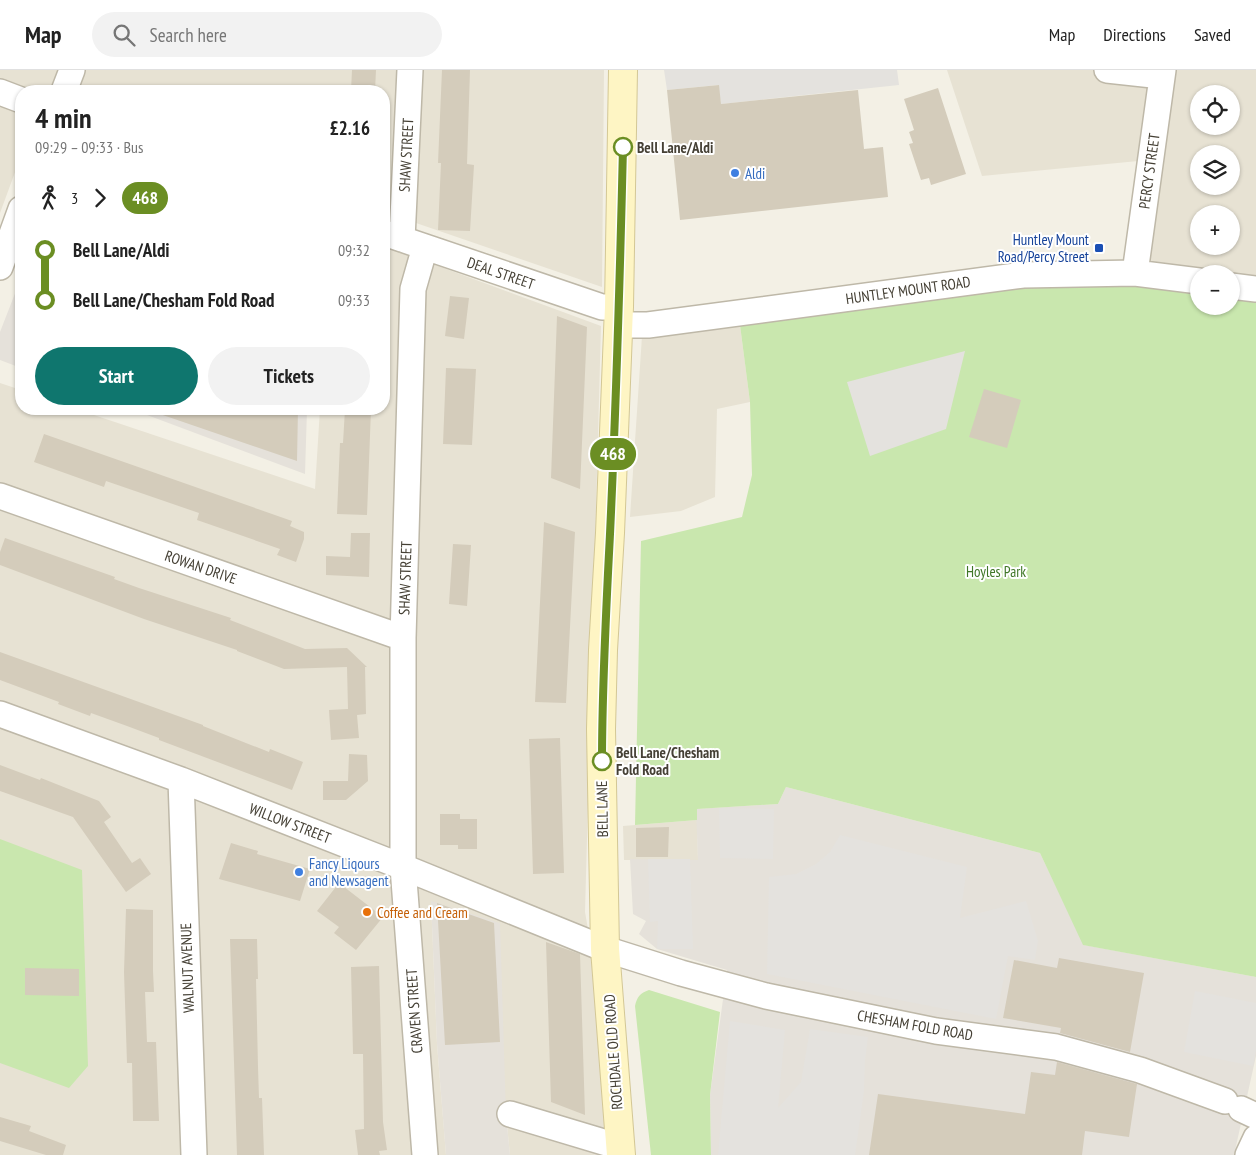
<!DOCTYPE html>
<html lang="en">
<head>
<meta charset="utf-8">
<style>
  :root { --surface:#fff; --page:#f2f2f2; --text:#222; --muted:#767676; --line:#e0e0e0; --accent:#0f766e }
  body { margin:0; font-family:"PT Sans Narrow",sans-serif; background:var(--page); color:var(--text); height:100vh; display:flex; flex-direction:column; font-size:19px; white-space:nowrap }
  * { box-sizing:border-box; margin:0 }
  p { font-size:16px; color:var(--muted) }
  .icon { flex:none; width:28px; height:28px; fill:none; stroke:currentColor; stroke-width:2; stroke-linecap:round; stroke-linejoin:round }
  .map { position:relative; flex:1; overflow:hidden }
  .side { position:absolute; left:15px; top:15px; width:375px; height:330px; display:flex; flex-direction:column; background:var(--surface); border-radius:20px; box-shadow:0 1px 4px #0004 }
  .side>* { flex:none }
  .badge { padding:0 10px; border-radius:16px; font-size:18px; line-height:32px }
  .tools { position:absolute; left:1190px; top:15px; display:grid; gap:10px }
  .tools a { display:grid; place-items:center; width:50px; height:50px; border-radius:50%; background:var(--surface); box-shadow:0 1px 4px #0004; font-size:25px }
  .map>.badge { position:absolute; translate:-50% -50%; box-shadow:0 0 0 2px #fff }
  .legs { display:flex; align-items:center; gap:8px; height:55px; padding:0 20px; font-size:16px }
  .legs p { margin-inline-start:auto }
  .summary { display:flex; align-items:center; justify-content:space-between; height:85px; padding:0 20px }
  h1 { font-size:28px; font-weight:600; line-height:38px }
  .button { display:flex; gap:10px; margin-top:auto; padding:10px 20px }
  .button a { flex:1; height:58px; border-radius:30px; background:var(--accent); color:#fff; font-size:20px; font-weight:600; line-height:58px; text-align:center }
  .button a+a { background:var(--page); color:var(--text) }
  ul { padding:0 20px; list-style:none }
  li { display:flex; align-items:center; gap:18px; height:50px; font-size:19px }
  li i { display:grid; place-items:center; width:8px; height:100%; margin:0 6px; background:currentColor }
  li i::after { content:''; width:12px; height:12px; margin:-6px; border:4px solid; border-radius:50%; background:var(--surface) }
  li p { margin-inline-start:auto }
  li:first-child i { background:linear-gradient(#0000 50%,currentColor 0) }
  li:last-child i { background:linear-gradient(currentColor 50%,#0000 0) }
  header { display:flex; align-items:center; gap:30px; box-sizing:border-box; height:70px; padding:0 25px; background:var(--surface); border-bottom:1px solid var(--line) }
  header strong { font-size:24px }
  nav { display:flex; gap:28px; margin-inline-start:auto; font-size:18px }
  .search { width:350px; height:45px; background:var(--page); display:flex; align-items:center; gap:12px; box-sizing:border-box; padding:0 18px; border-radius:28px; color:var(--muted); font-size:19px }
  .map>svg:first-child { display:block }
  .residential { fill:#e7e2d3; fill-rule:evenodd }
  .industrial { fill:#e5e1da }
  .green { fill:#c9e7ae }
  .parking { fill:#e4e2de }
  .building { fill:#d4ccbb }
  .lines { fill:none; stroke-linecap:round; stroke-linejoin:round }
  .street-casing { stroke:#beb8a8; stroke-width:28 }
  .secondary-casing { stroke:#d3c795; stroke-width:30 }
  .street { stroke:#fff; stroke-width:25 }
  .secondary { stroke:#fef5c4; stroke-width:28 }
  .line-1-casing { stroke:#fff; stroke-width:11 }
  .line-1 { stroke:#6b8e23; stroke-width:8 }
  .stop-1-dot { fill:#fff; stroke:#6b8e23; stroke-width:2.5 }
  .shop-dot { fill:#3f7fe0; stroke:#fff; stroke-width:2 }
  .transit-dot { fill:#1a4fb4; stroke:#fff; stroke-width:2 }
  .food-dot { fill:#e8710a; stroke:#fff; stroke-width:2 }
  .labels { text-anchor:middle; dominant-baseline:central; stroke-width:4; stroke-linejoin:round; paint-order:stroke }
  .stop-label { font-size:15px; font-weight:bold; fill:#454035; stroke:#fff; text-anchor:start }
  .street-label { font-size:15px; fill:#454035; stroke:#fff }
  .shop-label { font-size:15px; fill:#366cbe; stroke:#fff; text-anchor:start }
  .transit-label { font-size:15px; fill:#164399; stroke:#fff; text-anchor:end }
  .park-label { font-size:15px; fill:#407728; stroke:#fff }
  .food-label { font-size:15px; fill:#c56008; stroke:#fff; text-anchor:start }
</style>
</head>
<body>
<header>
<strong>Map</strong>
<div class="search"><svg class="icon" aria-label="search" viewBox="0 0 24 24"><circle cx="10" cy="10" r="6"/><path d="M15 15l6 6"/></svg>Search here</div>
<nav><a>Map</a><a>Directions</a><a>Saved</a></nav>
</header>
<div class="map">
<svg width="1256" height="1085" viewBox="0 0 1256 1085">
  <rect width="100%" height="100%" fill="#f3f0e5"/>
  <path class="residential" d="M 0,0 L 604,0 L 602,217 L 384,142 L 384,21 L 21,21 L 21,86 L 0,143 Z
    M 947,0 L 1256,0 L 1256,207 L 1149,193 L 1159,89 L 982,106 ZM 1199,24 L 1231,24 L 1231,56 L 1199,56 ZM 1199,84 L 1231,84 L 1231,116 L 1199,116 ZM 1199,144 L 1231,144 L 1231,176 L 1199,176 Z
    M 384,176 L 601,256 L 585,842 L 593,888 L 616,1085 L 510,1085 L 506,1045 L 431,831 L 437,974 L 446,1085 L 0,1085 L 0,313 L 21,320 L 21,339 L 76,339 L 315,419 L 320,339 L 384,339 Z
    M 740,255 L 750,332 L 717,339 L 715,427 L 681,441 L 630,447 L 642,266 Z
    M 697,750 L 698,790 L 624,790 L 623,756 Z"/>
  <path class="industrial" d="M 21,208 L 21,298 L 0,290 L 0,262 Z
    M 131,339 L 307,339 L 305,404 Z
    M 786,717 L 1040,783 L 1084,875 L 1256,907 L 1256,986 L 1234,1085 L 711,1085 L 710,1025 L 727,900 L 657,879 L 639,864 L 646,851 L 633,844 L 630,789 L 698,790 L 696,739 L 778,734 Z
    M 431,831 L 500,853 L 506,1045 L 510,1085 L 446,1085 L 437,974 Z"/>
  <path class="green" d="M 1023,205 L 1199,212 L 1199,236 L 1231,236 L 1231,216 L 1256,219 L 1256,907 L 1083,875 L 1040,783 L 786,717 L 778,734 L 697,739 L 697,750 L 635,755 L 641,471 L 742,447 L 752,405 L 750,332 L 740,255 Z
    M 0,769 L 82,800 L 88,996 L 69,1018 L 0,993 Z
    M 649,920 L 720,942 L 710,1025 L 711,1085 L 651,1085 L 635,936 C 637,927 640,923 649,920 Z"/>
  <path class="parking" d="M 664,0 L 897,0 L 899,15 L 721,34 L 718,15 L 667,20 Z
    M 965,281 L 946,359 L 870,386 L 847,312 Z
    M 719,738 L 774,739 L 773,789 L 720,788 Z
    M 840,765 L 967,797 L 960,848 L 1026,831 L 1038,871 L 1035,890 L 1008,886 L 996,949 L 767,904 L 769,807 L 796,804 L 816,794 L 830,782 Z
    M 648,789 L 690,789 L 693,879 L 657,879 L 658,851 L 650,852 Z
    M 1195,921 L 1256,933 L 1256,980 L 1253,996 L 1184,982 Z
    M 730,951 L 785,960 L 778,1038 L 801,1012 L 810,959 L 868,967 L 865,990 L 864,1021 L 855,1085 L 718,1085 Z"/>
  <path class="building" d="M 352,0 L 376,0 L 375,21 L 351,21 Z
    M 442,0 L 470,0 L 467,94 L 474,95 L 470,161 L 438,160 L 441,93 L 438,93 Z
    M 719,15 L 721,34 L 858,20 L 864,79 L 883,77 L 888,127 L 680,150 L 667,20 Z
    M 938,18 L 966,104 L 931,115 L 929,108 L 921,110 L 909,74 L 913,73 L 909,62 L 914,60 L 904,29 Z
    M 450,226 L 469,228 L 464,269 L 445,266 Z
    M 557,246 L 587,257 L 580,419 L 551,408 Z
    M 446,298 L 476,299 L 472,375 L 443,374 Z
    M 984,319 L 1021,330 L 1007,378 L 969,367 Z
    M 155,339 L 298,339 L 297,391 L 154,342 Z
    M 345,339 L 371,339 L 367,445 L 337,444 L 340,373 L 343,373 Z
    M 44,364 L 292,451 L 290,456 L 304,462 L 304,469 L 296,492 L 277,485 L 280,479 L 197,450 L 199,443 L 106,411 L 104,417 L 34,392 Z
    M 544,452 L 575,462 L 566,633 L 535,632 Z
    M 351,463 L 370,463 L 369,507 L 326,505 L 326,486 L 350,487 Z
    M 5,468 L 115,507 L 114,509 L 139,518 L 231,548 L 230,550 L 305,579 L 347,578 L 367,597 L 365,597 L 366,644 L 357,645 L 359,668 L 331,670 L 329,640 L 348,639 L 347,597 L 284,599 L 237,581 L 237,580 L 144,549 L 0,495 L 0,482 Z
    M 453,474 L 471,475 L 467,536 L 449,534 Z
    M 0,582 L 203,655 L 203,656 L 269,682 L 270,679 L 303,692 L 292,720 L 159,670 L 159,668 L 127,656 L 91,643 L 90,646 L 58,634 L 59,632 L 0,610 Z
    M 560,668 L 564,803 L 533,804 L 529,669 Z
    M 349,684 L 367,685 L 368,711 L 346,730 L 323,730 L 323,711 L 348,711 Z
    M 0,695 L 40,710 L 41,708 L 99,731 L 111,747 L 104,752 L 132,793 L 140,788 L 151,804 L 126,822 L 73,747 L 0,721 Z
    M 440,744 L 460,744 L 460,749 L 477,749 L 477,779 L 458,779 L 458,775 L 440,775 Z
    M 669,757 L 668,787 L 636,787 L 636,758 Z
    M 231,773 L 258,781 L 257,784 L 310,799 L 300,831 L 219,809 Z
    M 339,813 L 383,847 L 356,880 L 334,863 L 339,857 L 317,841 Z
    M 437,833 L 494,853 L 500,972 L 445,975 Z
    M 126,839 L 153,840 L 153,901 L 154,922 L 145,922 L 147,972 L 156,972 L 159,1051 L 133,1051 L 132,993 L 127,993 L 124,902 Z
    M 230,869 L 257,869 L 258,909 L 256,909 L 258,997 L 259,1028 L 262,1028 L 264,1085 L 237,1085 Z
    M 546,872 L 580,884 L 585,1045 L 551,1032 Z
    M 1059,888 L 1144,903 L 1130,982 L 1060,963 L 1061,958 L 1003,948 L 1014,890 L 1057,898 Z
    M 379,896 L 383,1052 L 387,1080 L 379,1081 L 380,1085 L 358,1085 L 355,1060 L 364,1059 L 363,984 L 353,984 L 351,897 Z
    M 25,898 L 79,899 L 79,926 L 25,925 Z
    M 1057,992 L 1137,1014 L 1129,1067 L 1085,1061 L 1082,1085 L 869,1085 L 878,1024 L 1025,1044 L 1031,1002 L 1055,1005 Z
    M 0,1047 L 31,1056 L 29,1061 L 66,1075 L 63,1085 L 46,1085 L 0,1071 Z"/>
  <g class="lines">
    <g class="street-casing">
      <path id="street" d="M 1107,0 L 1162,6
        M 64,21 L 72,0
        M 0,22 L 21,30
        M 384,163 L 602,237 L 619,237
        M 402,169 L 410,0
        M 425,177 L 413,219 L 403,568 L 403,797 L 425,1085
        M 0,197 L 21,139
        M 1135,203 L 1163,0
        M 1231,216 L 1256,219
        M 618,255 L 648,255 L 1023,205 L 1135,203 L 1199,211
        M 0,426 L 403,568
        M 0,644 L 181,710 L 403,797 L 605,879 L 681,903 L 766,926 L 936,961 L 1056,977 L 1140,1000 L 1225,1031
        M 181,710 L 194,1085
        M 1241,1039 L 1256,1046
        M 510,1044 L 620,1077
        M 1248,1085 L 1256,1068"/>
    </g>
    <g class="secondary-casing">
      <path id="secondary" d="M 621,1085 L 605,879 L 601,659 L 603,580 L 610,463 L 619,237 L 623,0"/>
    </g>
    <use href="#street" class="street"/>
    <use href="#secondary" class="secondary"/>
  </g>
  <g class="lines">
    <g class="line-1-casing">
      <path id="line-1" d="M 602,691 C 602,615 606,540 610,464 C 616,335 620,206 623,77"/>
    </g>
    <use href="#line-1" class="line-1"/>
  </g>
  <g class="stop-1-dot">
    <circle cx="623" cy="77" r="9"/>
    <circle cx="602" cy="691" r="9"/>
  </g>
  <g class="shop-dot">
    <circle cx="735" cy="103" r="5"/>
    <circle cx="299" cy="802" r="5"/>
  </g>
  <rect class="transit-dot" x="1094" y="173" width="10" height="10" rx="2.5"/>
  <circle class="food-dot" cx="367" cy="842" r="5"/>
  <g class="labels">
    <g class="stop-label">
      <text x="637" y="77">Bell Lane/Aldi</text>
      <text x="616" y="682">Bell Lane/Chesham<tspan x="616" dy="17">Fold Road</tspan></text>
    </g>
    <g class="street-label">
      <text transform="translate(406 85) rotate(-87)">SHAW STREET</text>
      <text transform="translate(1149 101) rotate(-82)">PERCY STREET</text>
      <text transform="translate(501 203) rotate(19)">DEAL STREET</text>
      <text transform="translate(908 220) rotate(-8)">HUNTLEY MOUNT ROAD</text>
      <text transform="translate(201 497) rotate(19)">ROWAN DRIVE</text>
      <text transform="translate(405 508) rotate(-88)">SHAW STREET</text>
      <text transform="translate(602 739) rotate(-91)">BELL LANE</text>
      <text transform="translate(290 753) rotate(21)">WILLOW STREET</text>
      <text transform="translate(187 898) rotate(-92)">WALNUT AVENUE</text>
      <text transform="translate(414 941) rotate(-94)">CRAVEN STREET</text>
      <text transform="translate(915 955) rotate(10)">CHESHAM FOLD ROAD</text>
      <text transform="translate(613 982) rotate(-94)">ROCHDALE OLD ROAD</text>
    </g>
    <g class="shop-label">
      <text x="745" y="103">Aldi</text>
      <text x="309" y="793">Fancy Liqours<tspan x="309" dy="17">and Newsagent</tspan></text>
    </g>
    <g class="transit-label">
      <text x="1089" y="169">Huntley Mount<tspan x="1089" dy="17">Road/Percy Street</tspan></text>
    </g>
    <g class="park-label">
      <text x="996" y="501">Hoyles Park</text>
    </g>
    <g class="food-label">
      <text x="377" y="842">Coffee and Cream</text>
    </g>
  </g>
</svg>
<div class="tools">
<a><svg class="icon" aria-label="locate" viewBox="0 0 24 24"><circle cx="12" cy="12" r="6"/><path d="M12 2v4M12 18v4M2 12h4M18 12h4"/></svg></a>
<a><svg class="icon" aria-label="layers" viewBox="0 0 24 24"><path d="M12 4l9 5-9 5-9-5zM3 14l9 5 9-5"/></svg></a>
<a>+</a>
<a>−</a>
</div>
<b class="badge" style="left:613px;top:384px;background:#6b8e23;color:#fff">468</b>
<section class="side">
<div class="summary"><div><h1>4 min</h1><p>09:29 – 09:33 · Bus</p></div><b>£2.16</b></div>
<div class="legs"><svg class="icon" aria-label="walk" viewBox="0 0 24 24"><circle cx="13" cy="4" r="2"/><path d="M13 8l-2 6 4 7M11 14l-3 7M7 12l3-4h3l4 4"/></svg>3<svg class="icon" aria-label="forward" viewBox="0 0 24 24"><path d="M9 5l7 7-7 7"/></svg><b class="badge" style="background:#6b8e23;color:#fff">468</b></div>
<ul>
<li><i style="color:#6b8e23"></i><b>Bell Lane/Aldi</b><p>09:32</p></li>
<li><i style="color:#6b8e23"></i><b>Bell Lane/Chesham Fold Road</b><p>09:33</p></li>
</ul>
<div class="button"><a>Start</a><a>Tickets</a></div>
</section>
</div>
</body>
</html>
